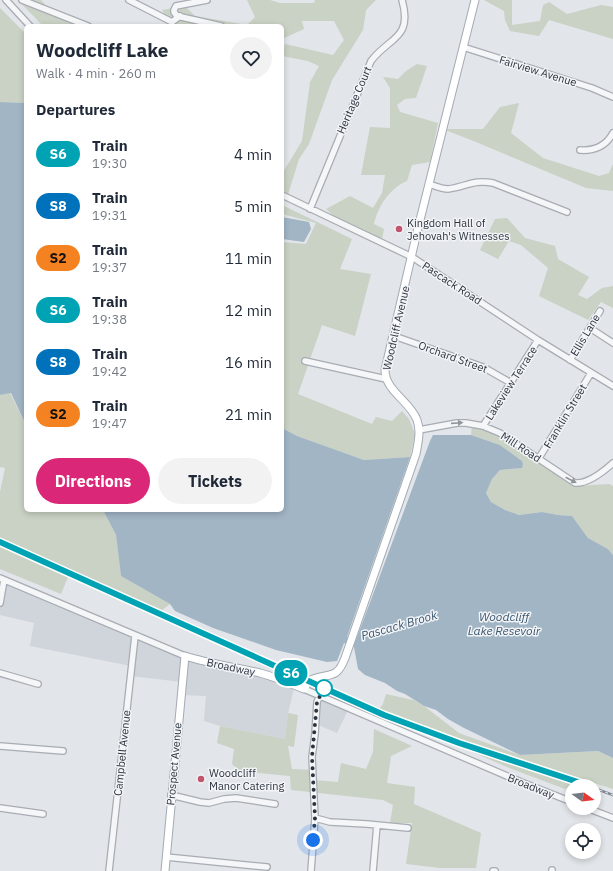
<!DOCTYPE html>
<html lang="en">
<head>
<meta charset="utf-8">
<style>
  :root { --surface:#fff; --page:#f2f2f3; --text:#1f2937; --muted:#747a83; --accent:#db2777 }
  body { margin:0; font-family:"IBM Plex Sans",sans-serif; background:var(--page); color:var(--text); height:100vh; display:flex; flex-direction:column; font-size:15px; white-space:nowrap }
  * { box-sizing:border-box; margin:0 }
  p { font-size:13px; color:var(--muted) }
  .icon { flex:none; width:22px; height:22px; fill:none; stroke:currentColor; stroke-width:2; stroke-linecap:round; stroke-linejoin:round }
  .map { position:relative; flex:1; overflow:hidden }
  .details { position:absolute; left:24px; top:24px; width:260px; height:488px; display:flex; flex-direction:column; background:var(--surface); border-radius:6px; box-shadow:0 2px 6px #0003 }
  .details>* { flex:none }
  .badge { padding:0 8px; border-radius:13px; font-size:14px; line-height:26px }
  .needle { width:26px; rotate:104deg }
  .buttons { position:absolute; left:565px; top:779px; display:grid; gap:8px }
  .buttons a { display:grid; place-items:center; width:36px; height:36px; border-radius:50%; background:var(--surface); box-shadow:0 2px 6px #0003; font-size:20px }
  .you { position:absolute; width:20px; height:20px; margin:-10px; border:3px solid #fff; border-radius:50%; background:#1a73e8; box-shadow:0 0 0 6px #1a73e833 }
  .map>.badge { position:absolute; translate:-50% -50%; box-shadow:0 0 0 2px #fff }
  h2 { padding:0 12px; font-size:15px; line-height:36px }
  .round { display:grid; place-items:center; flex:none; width:42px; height:42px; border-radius:21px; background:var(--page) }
  .overview { display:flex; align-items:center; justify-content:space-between; height:68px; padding:0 12px }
  h1 { font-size:19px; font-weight:700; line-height:30px }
  .button { display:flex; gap:8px; margin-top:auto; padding:8px 12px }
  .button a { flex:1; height:46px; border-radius:24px; background:var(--accent); color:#fff; font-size:16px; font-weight:700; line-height:46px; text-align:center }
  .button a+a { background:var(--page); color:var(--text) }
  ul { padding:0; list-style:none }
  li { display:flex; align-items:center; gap:12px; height:52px; padding:0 12px }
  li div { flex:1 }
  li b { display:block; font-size:15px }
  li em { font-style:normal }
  li .badge { min-width:44px; font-weight:700; text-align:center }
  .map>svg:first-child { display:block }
  .built { fill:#d0d5db }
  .green { fill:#c9d2c4 }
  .water { fill:#a1b5c5 }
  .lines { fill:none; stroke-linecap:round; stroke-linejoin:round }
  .minor-casing { stroke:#a8acb3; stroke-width:8 }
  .major-casing { stroke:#a3abb3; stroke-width:9 }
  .minor { stroke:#f4f6f8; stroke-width:5.5 }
  .major { stroke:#fff; stroke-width:7 }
  .rail-casing { stroke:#7d8691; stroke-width:2.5 }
  .rail { stroke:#f2f4f7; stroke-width:1; stroke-dasharray:3; stroke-linecap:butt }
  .oneway { fill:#90959c }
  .line-casing { stroke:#fff; stroke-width:9 }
  .line { stroke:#00a3b4; stroke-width:6 }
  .walk { stroke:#2c343f; stroke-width:4; stroke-dasharray:0 7.2 }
  .poi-dot { fill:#c0556d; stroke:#f2f4f7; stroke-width:1.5 }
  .stop-dot { fill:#fff; stroke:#00a3b4; stroke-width:2 }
  .labels { text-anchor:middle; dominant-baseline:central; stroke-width:3; stroke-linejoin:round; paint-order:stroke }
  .street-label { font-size:11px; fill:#2c343f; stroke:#f2f4f7 }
  .poi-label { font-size:11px; fill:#2c343f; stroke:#f2f4f7; text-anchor:start }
  .water-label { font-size:12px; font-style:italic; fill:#3a566f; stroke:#f2f4f7 }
</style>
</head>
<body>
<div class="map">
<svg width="613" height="871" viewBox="0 0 613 871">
  <rect width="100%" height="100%" fill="#e2e5e9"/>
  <path class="built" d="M 4,580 L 170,651 L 295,685 L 288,713 L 285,739 L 220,726 L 204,721 L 206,696 L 181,695 L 182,682 L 130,676 L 131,666 L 30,646 L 34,623 L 0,615 L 0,603 Z
    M 320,695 L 349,708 L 337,733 L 316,724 Z"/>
  <path class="green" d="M 18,0 L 41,0 L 50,10 L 84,26 L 43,26 Z
    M 247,0 L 270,0 L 280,3 L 314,3 L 315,0 L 376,0 L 366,10 L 363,30 L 332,80 L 309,144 L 299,159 L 287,198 L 282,195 L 282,174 L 302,141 L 310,82 L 319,66 L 308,61 L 282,56 L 285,44 L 333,55 L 344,40 L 334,21 L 302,21 L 304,29 L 282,39 L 282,26 L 171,26 L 162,10 L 185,6 L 195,16 L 247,25 L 255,17 Z
    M 484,0 L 512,0 L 512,25 L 540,21 L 543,5 L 549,2 L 567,14 L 601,5 L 613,7 L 613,39 L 549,20 L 539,36 L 510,31 L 505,20 L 504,11 Z
    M 0,8 L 26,34 L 26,103 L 0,102 Z
    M 417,64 L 427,66 L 416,98 L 405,99 L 397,105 L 400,112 L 438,123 L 430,162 L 412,165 L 407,181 C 390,188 378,206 374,224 L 384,229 L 382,239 L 334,216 L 326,209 L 350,196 L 373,208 L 382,193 L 385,175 L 361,175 L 370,127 L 390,128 L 390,88 L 383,77 L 398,79 L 406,71 Z
    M 519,103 L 511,133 L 543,158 L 599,176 L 609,173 L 613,164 L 613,191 L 586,188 L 476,142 L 443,129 L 483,129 L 500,107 Z
    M 282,205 L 352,239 L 340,269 L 371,274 L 355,336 L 322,325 L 298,394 L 372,424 L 376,417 L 392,421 L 402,411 L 409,419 L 415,434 L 410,457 L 364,460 L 297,436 L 282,428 L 282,242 L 306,244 L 316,223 L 282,214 Z
    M 507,218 L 525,238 L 555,246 L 558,259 L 589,277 L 578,295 L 587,299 L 602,288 L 613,286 L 613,308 L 601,302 L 588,320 L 539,296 L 548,268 L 521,245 L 509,241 L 498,259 L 480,250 L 495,219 Z
    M 10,393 L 26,425 L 26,510 L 103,510 L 116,535 L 121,576 L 170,604 L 162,610 L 86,576 L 68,577 L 61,594 L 0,569 L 0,492 L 5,468 L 0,467 L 0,395 Z
    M 472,424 L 502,436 L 577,486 L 609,484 L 613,486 L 613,555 L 608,549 L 588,538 L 572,516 L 558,515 L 542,512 L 519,515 L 505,510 L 491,502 L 486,493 L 492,479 L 500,470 L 521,468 L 523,464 L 522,461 L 500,445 L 471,435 Z
    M 386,694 L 413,700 L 424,706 L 459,733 L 520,755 L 598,751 L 613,758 L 613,789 L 582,779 L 565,789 L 507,767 L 378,711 L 383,704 Z
    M 288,713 L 298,715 L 294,747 L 288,746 L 292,769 L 313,770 L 312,780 L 338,782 L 341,763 L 366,769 L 373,752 L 374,729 L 412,746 L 391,756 L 387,783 L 415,787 L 414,804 L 481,833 L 476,868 L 440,868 L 406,864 L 412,823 L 390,823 L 393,805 L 383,800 L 291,790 L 290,776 L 240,771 L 232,764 L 234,749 L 217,743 L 220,726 L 285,739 Z"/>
  <path class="water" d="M 0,102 L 26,103 L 26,425 L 11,393 L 0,395 Z
    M 282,217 L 309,222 L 311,229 L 304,242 L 282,239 Z
    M 282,428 L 297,436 L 364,460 L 410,457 L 347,637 L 356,640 L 430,441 L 433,435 L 471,435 L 500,445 L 522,461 L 523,464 L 522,468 L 500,470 L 492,479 L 486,493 L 491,502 L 505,510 L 519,515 L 542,512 L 558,515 L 572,516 L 588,538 L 608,549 L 613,555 L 613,758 L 598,751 L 520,755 L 464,728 L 448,719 L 436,710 L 424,706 L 405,694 L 397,691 L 385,683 L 365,675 L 358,669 L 354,647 L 344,643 L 337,661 L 327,662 L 276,650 L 213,628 L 175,611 L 170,604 L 121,576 L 116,535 L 103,510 L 282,510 Z"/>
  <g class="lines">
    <g class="minor-casing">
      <path id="minor" d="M 6,0 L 30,26
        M 22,0 L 88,26
        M 129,0 L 172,22 L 180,16
        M 207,0 L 176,6 L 174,10 L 174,12 L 177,16 L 221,26
        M 463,47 L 592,88 L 613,97
        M 580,150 C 594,151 606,146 613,133
        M 429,184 C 435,186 442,189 448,189 C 466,187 473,179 493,183 L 567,212
        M 282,195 L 412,257 L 538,340 L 613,386
        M 310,209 L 371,61 C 389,37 413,39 402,0
        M 590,328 L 613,343
        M 394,336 L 483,367 L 511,383
        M 570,360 L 600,311
        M 305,361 L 386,379
        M 483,426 L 538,340
        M 419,430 L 457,423 L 466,423 L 483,426 L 500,433 L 575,483 C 588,484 603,472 613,463
        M 539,458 L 591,373
        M 0,578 L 185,656
        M 0,603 L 4,580
        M 0,673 L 38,684
        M 304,689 L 521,782 L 572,802
        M 0,746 L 63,751
        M 171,795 L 200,802 L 209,803 L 224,799 L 236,798 L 275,804
        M 0,808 L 43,814
        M 587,808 L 613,818
        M 315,818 L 330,822 L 367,824 L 408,828
        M 166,857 L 267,867
        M 109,871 L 135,636
        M 311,871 L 315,818 L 312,757 L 315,734 L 317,702 L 320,695
        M 373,871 L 377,825
        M 493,871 L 495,871
        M 552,871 L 552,870"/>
    </g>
    <g class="major-casing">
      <path id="major" d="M 165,871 L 185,656 C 210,664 235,667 260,673 C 275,677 289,683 304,689 L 309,681 L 313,679 C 331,673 337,679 345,658 L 416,454 C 418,443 421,431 417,420 C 410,401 385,391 385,370 L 417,232 L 475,0"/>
    </g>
    <use href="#minor" class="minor"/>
    <use href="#major" class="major"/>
    <g class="rail-casing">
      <path id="rail" d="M 0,542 L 384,715 L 459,743 L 590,786
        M 594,788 L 613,795"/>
    </g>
    <use href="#rail" class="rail"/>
  </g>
  <defs><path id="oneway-solid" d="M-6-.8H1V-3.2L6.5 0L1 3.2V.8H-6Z"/></defs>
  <g class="oneway">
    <use href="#oneway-solid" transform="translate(457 423) rotate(-4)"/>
    <use href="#oneway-solid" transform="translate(571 480) rotate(27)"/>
  </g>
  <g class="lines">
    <g class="line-casing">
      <path id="line" d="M 0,542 L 384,715 L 459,743 L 590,786"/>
    </g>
    <use href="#line" class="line"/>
    <path class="walk" d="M 313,840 L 315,818 L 312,757 L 317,702 L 324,688"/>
  </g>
  <g class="poi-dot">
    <circle cx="399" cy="229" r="4"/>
    <circle cx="201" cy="779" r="4"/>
  </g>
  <circle class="stop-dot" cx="324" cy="688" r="8"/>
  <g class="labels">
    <g class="street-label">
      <text transform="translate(538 71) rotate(17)">Fairview Avenue</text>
      <text transform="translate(354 100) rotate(-67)">Heritage Court</text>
      <text transform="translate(452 283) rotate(33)">Pascack Road</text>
      <text transform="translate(396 328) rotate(-77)">Woodcliff Avenue</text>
      <text transform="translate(585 335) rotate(-59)">Ellis Lane</text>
      <text transform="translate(453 357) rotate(20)">Orchard Street</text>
      <text transform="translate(511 383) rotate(-57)">Lakeview Terrace</text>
      <text transform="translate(565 416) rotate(-59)">Franklin Street</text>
      <text transform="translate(521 447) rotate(33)">Mill Road</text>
      <text transform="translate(231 667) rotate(12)">Broadway</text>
      <text transform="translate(122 753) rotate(-84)">Campbell Avenue</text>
      <text transform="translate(174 764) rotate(-85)">Prospect Avenue</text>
      <text transform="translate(531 786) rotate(22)">Broadway</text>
    </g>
    <g class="poi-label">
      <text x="407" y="223">Kingdom Hall of<tspan x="407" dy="13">Jehovah's Witnesses</tspan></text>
      <text x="209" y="773">Woodcliff<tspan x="209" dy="13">Manor Catering</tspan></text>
    </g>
    <g class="water-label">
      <text x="504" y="616">Woodcliff<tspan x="504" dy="14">Lake Resevoir</tspan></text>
      <text transform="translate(399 625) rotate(-16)">Pascack Brook</text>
    </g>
  </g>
</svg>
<div class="buttons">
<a><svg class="needle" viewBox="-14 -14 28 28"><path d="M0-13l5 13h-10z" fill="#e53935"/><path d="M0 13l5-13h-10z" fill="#747a83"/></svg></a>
<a><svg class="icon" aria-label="locate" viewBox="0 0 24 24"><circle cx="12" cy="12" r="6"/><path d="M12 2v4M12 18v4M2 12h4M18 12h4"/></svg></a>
</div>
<div class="you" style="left:313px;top:840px"></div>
<b class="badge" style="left:291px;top:673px;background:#00a3b4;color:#fff">S6</b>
<section class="details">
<div class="overview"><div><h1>Woodcliff Lake</h1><p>Walk · 4 min · 260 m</p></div><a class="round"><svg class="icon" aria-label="heart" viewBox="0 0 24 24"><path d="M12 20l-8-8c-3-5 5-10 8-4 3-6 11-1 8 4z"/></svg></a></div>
<h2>Departures</h2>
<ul>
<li><span class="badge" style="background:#00a3b4;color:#fff">S6</span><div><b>Train</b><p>19:30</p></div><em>4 min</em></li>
<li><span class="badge" style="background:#0072bc;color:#fff">S8</span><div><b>Train</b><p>19:31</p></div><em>5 min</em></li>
<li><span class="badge" style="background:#f58220;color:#111">S2</span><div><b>Train</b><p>19:37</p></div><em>11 min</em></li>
<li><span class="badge" style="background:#00a3b4;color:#fff">S6</span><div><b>Train</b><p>19:38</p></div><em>12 min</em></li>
<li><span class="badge" style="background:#0072bc;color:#fff">S8</span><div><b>Train</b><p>19:42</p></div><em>16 min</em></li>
<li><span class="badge" style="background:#f58220;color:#111">S2</span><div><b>Train</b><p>19:47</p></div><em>21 min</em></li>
</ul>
<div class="button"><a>Directions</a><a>Tickets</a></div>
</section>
</div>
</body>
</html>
